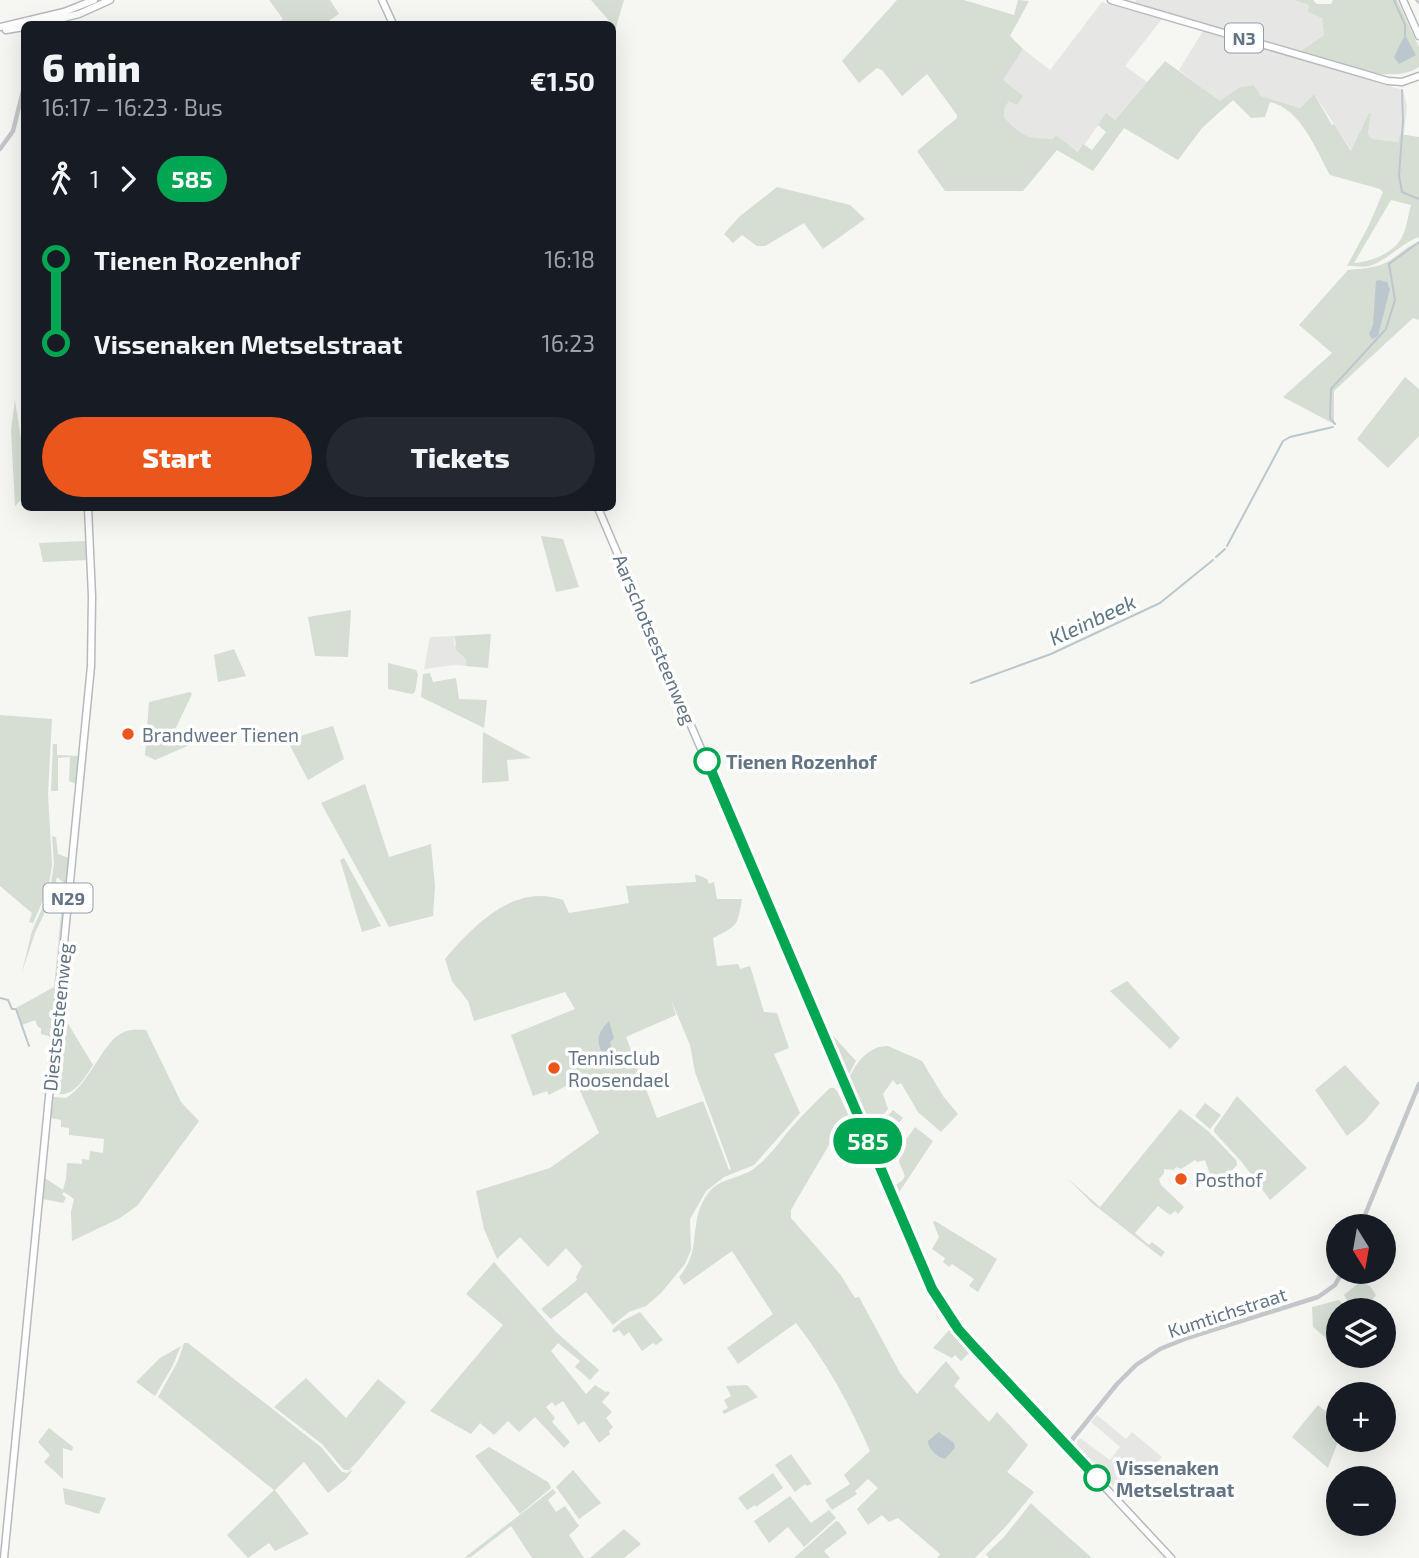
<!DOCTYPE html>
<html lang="en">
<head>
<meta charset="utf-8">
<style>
  :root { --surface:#171b24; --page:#242831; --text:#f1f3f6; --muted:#9ea1a6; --accent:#eb561c }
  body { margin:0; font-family:"Exo 2",sans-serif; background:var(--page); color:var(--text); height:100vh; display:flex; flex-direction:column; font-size:26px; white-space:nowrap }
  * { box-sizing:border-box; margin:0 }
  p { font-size:23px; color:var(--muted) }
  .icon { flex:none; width:38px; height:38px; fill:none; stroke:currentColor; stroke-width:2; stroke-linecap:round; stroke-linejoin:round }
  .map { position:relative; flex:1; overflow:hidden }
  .panel { position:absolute; left:21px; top:21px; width:595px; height:490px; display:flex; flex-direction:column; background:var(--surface); border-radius:10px; box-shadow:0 7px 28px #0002 }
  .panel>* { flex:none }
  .badge { padding:0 14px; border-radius:23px; font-size:24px; line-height:46px }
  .needle { width:46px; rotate:169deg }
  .buttons { position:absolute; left:1326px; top:1214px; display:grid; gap:14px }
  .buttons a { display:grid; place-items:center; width:70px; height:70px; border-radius:50%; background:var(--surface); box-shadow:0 7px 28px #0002; font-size:35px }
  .map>.badge { position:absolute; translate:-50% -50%; box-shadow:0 0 0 4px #fff }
  .legs { display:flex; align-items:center; gap:10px; height:77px; padding:0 21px; font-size:23px }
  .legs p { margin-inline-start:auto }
  .summary { display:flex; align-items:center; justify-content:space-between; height:119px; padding:0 21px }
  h1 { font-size:38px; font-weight:800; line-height:52px }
  .cta { display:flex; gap:14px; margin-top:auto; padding:14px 21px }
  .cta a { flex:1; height:80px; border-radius:42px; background:var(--accent); color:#fff; font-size:28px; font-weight:800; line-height:80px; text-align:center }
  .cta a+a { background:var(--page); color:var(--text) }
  ul { padding:0 21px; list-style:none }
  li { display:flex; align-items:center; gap:24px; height:84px; font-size:26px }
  li i { display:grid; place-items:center; width:10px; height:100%; margin:0 9px; background:currentColor }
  li i::after { content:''; width:18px; height:18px; margin:-9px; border:5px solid; border-radius:50%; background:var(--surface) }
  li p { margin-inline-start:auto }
  li:first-child i { background:linear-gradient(#0000 50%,currentColor 0) }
  li:last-child i { background:linear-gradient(currentColor 50%,#0000 0) }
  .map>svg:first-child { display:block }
  .built { fill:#e6e7e5 }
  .green { fill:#d6ddd3; fill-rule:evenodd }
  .water { fill:#bcc7cd }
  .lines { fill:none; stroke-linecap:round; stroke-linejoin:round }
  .stream { stroke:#bcc7cd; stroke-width:2 }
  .major-casing { stroke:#b6babe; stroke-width:9 }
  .minor { stroke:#c3c7ca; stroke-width:4.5 }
  .major { stroke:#fff; stroke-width:6 }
  .line-1-casing { stroke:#fff; stroke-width:16 }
  .line-1 { stroke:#00a651; stroke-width:10 }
  .poi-dot { fill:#eb561c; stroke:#fff; stroke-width:2.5 }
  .stop-1-dot { fill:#fff; stroke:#00a651; stroke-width:3.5 }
  .labels { text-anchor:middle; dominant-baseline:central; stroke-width:7; stroke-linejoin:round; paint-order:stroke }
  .shield { fill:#fff; stroke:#929ea9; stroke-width:2 }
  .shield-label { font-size:18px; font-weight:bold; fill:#637484 }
  .street-label { font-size:19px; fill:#637484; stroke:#fff }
  .poi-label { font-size:19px; fill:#637484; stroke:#fff; text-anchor:start }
  .stop-label { font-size:19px; font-weight:bold; fill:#637484; stroke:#fff; text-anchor:start }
  .water-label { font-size:21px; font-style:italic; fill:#5f7781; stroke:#fff }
</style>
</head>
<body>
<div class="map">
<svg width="1419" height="1558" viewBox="0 0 1419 1558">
  <rect width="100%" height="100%" fill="#f6f6f2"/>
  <path class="built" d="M 1136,0 L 1294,0 L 1309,5 L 1322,18 L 1324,35 L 1301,51 L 1135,3 Z
    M 1102,2 L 1162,19 L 1125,66 L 1147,82 L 1114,121 L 1106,114 L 1079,152 L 1056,136 L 1054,139 L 1030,139 L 1018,132 L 1004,117 L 1005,107 L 1009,101 L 1003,80 L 1015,60 L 1023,49 L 1050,70 Z
    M 1203,31 L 1403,90 L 1407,106 L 1404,135 L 1400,134 L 1398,142 L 1372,139 L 1368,134 L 1371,114 L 1352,151 L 1314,94 L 1300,108 L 1261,96 L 1254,85 L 1240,87 L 1220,102 L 1179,70 Z
    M 455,636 L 454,644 L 466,659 L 466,666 L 455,665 L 424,669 L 430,637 Z
    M 1097,1415 L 1126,1439 L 1132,1432 L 1162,1457 L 1152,1470 L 1141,1461 L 1115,1488 L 1077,1446 L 1077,1441 L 1080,1438 L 1110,1460 L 1120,1447 L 1091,1422 Z"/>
  <path class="green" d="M 269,0 L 330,0 L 339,14 L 324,24 L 275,24 L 283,19 Z
    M 591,0 L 624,0 L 614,34 L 612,24 Z
    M 897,0 L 964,0 L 1014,15 L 1018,0 L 1029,1 L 1010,36 L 1023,49 L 1003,80 L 1023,96 L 1017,105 L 1009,101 L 1005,107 L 1004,117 C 1023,138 1026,138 1053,139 L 1056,135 L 1078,152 L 1083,144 L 1092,150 L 1106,132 L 1098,125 L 1106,113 L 1115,120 L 1165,61 L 1220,101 L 1240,87 L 1254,85 L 1261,96 L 1300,108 L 1314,94 L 1332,125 L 1334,124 L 1351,151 L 1369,113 L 1371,114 L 1368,134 L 1372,139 L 1398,142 L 1400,134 L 1419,137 L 1419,237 C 1400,244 1387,261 1369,266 C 1362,268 1354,265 1347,266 L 1369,225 L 1383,192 L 1380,189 L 1330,175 C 1316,150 1301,109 1270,102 L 1265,117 L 1251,118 L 1233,100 L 1202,128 L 1178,160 L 1124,128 L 1093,171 L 1057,150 L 1023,191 L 945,191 L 917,151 L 957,118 L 957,115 L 927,74 L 902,96 L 882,70 L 877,68 L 859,83 L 842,61 ZM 1391,200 L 1411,205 C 1408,215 1407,228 1402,237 C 1394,253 1371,262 1354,263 Z
    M 1294,0 L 1313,0 L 1317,4 L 1331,4 L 1333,0 L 1397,0 L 1419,47 L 1419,67 C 1388,87 1334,61 1301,51 L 1324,35 L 1322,18 L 1308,12 L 1309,5 Z
    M 777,187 L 850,205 L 865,219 L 823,249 L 804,223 L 765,246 L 757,246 L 742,235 L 733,243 L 724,234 L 739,217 Z
    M 1419,242 L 1419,320 L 1413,318 L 1334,391 L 1334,424 L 1283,397 L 1332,353 L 1299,325 L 1348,270 C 1362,268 1376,269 1389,261 C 1400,254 1407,246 1419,242 Z
    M 1405,377 L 1419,389 L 1419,436 L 1388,468 L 1357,439 Z
    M 15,400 L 21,440 L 24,497 L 15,506 L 11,430 Z
    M 541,536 L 563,539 L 579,587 L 556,592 Z
    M 87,541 L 88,560 L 43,562 L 39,543 Z
    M 351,610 L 348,657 L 315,656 L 308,617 Z
    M 491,634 L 488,668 L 466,666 L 466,659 L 456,650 L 455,636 Z
    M 234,649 L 246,676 L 218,682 L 214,655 Z
    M 388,663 L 416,670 L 418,674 L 415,692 L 412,694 L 388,689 Z
    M 430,673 L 433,682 L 456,678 L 459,699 L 487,700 L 484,728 L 421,697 L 423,674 Z
    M 190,692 L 192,694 L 172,736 L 186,740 L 198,737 L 199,741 L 155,760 L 145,755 L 149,702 Z
    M 0,715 L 52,719 L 48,794 L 52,865 L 48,889 L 33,923 L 29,922 L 32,913 L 0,886 Z
    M 333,726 L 344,759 L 308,780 L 287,740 Z
    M 483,732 L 531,758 L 507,760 L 509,781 L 482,783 Z
    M 53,744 L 57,744 L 57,755 L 78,756 L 76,784 L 69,781 L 70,757 L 58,758 L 58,791 L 51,791 Z
    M 365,784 L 389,857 L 431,844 L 435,886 L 433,916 L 389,927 L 321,803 Z
    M 52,836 L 56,837 L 58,854 L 69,858 L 49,1052 L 49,1036 L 41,1034 L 41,1028 L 38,1027 L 35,1020 L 22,1025 L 16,1008 L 54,987 L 64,883 L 57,877 L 52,897 L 35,933 L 22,972 L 32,931 L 50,890 L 54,863 Z
    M 344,858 L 381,926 L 362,932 L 340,860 Z
    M 695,874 L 707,879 L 709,884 L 714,882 L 717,899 L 742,899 C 737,927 738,925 713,938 L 717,966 L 738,964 L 740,969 L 750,966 L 764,1012 L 777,1013 L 789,1048 L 774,1054 L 800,1113 L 754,1165 L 724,1177 L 706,1191 L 690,1219 L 691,1250 L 685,1264 L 661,1293 L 646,1306 L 629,1312 L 613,1325 L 586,1292 L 551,1319 L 541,1309 L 577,1280 L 576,1277 L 582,1266 L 566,1248 L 548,1267 L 520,1237 L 497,1259 L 484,1229 L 476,1191 L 550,1168 L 599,1133 L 577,1084 L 568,1088 L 566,1086 L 549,1095 L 547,1091 L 533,1096 L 511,1035 L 575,1009 L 565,992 L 474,1021 L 468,1001 L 452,981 L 445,959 C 474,925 514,883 563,900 L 569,913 L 629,903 L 626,886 L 696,882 ZM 671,1000 L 690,1045 L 695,1072 L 731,1169 L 729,1170 L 703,1101 L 657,1118 L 626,1037 L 676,1015 Z
    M 1127,981 L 1180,1038 L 1170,1049 L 1110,991 Z
    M 61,1012 L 93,1065 C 84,1079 72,1101 53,1092 Z
    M 825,1027 L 856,1061 L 846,1080 L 824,1030 Z
    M 146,1030 L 181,1102 L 199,1121 L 137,1206 L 120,1218 L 72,1241 L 71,1212 L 74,1199 L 64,1192 L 62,1194 L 66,1198 L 63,1203 L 43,1199 L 45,1178 L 63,1190 L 66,1179 L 67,1163 L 82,1164 L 82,1159 L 89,1160 L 90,1151 L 103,1153 L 104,1139 L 69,1135 L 69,1128 L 61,1127 L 61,1120 L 51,1118 L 53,1097 L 66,1098 C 90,1084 103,1040 124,1032 C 131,1029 139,1030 146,1030 Z
    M 888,1046 L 922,1061 L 943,1096 L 958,1114 L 941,1132 L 918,1112 L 901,1083 L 897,1085 L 893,1080 L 883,1094 L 888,1109 L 868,1133 L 847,1083 C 854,1065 867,1046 888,1046 Z
    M 1345,1065 L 1380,1103 L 1365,1121 L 1347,1136 L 1315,1090 Z
    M 840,1081 L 876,1167 L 846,1116 L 796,1201 L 791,1210 L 791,1218 L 840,1274 L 855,1298 L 859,1297 L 900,1373 L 917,1394 L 946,1361 L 960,1378 L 954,1386 L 989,1422 L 997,1412 L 1028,1445 L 1007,1472 L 1034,1492 L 1008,1524 L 975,1558 L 937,1558 L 940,1554 L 898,1518 L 889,1522 L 882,1515 L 868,1525 L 857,1509 L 878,1488 L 868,1479 L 855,1491 L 857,1494 L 832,1510 L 825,1500 L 850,1484 L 844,1475 L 870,1451 C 850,1405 827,1363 796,1323 L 738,1364 L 727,1348 L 773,1314 L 732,1251 L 684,1285 L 679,1277 C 704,1249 686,1222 709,1192 C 721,1177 742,1179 756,1167 C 770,1156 780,1141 792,1127 C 804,1113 817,1101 830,1088 L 834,1088 L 837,1091 L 854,1127 L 858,1129 L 836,1084 Z
    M 1237,1096 L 1307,1168 L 1270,1200 L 1241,1161 L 1214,1132 L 1214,1129 Z
    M 1205,1103 L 1221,1115 L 1210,1129 L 1195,1116 Z
    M 1180,1109 L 1208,1131 L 1236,1160 L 1237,1165 L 1225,1178 L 1204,1180 L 1203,1176 L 1210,1174 L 1205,1160 L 1197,1162 L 1195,1160 L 1181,1169 L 1176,1167 L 1174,1170 L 1164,1169 L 1164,1173 L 1159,1179 L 1161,1185 L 1184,1207 L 1178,1214 L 1175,1211 L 1170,1215 L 1158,1206 L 1135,1233 L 1149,1245 L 1152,1242 L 1165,1252 L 1161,1257 L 1093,1204 L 1067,1178 L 1100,1207 Z
    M 893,1110 L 903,1118 L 876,1149 L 870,1137 Z
    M 915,1127 L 933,1141 L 896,1197 L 892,1187 L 902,1181 L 905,1176 L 899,1162 L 900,1155 L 897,1154 L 885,1172 L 878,1153 L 892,1136 L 903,1144 Z
    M 935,1221 L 997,1259 L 978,1292 L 969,1286 L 974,1279 L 952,1264 L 949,1267 L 943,1262 L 945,1258 L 932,1249 L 939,1237 L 933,1222 Z
    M 494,1262 L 556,1332 L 599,1370 L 590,1380 L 575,1367 L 580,1361 L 558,1343 L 551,1351 L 586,1394 L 595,1385 L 606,1392 L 608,1391 L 610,1393 L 602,1402 L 612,1412 L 606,1418 L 613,1427 L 609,1431 L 610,1434 L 599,1443 L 584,1421 L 578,1425 L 563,1401 L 555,1406 L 552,1402 L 546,1407 L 555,1418 L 552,1422 L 570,1442 L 564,1448 L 535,1417 L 519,1432 L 508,1421 L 494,1435 L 480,1423 L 471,1434 L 430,1411 L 503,1325 L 466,1294 Z
    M 919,1267 L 973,1349 L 961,1361 L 955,1355 L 952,1358 L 933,1348 L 951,1328 L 934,1303 L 917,1268 Z
    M 1360,1282 L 1370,1286 L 1376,1295 L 1369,1304 L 1353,1309 L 1344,1295 Z
    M 1339,1300 L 1348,1311 L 1339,1311 L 1339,1349 L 1313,1327 L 1312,1307 Z
    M 640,1312 L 663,1340 L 656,1345 L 653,1343 L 642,1351 L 629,1332 L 624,1336 L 619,1330 L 614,1333 L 612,1330 L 622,1321 Z
    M 184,1343 L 188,1343 L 321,1447 L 342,1472 L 347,1473 L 353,1469 L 346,1479 L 328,1493 L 304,1462 L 275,1490 L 309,1534 L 275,1551 L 269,1543 L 248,1558 L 227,1535 L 274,1490 L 158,1397 L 178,1361 Z
    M 181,1346 L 172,1367 L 155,1396 L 136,1382 L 160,1358 Z
    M 306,1378 L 346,1418 L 378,1379 L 406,1402 L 357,1462 L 349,1470 L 344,1470 L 322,1444 L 274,1407 Z
    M 747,1385 L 758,1397 L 724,1414 L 722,1411 L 728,1408 L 724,1400 L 731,1396 L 726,1386 Z
    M 1318,1405 L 1339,1423 L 1339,1439 L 1328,1468 L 1292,1437 Z
    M 49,1428 L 73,1447 L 72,1451 L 63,1448 L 63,1479 L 44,1462 L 50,1455 L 38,1442 Z
    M 489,1447 L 548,1482 L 551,1488 L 520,1514 L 475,1456 Z
    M 791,1454 L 812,1484 L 807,1486 L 805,1484 L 795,1492 L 775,1465 Z
    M 573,1470 L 601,1503 L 579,1519 L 556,1487 Z
    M 773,1473 L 783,1488 L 756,1507 L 755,1505 L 747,1510 L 738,1498 Z
    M 63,1488 L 106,1498 L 99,1514 L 65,1504 Z
    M 553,1489 L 556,1493 L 548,1500 L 556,1512 L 565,1506 L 579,1526 L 569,1535 L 584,1558 L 532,1558 L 511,1526 L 471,1557 L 464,1558 Z
    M 790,1496 L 811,1523 L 829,1510 L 836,1518 L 804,1547 L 788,1527 L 769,1543 L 754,1521 Z
    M 1031,1503 L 1039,1511 L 1092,1558 L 989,1558 L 986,1554 L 1004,1537 Z
    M 836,1521 L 839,1522 L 847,1533 L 824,1551 L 830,1558 L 794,1558 Z
    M 624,1529 L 641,1544 L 624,1558 L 590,1558 Z"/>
  <path class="water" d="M 1405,35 L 1416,55 L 1399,64 L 1394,57 Z
    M 1379,280 L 1387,282 L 1390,289 L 1378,336 L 1372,339 L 1369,334 L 1373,325 L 1376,281 Z
    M 609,1021 L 614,1038 L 610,1042 L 613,1056 L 604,1059 C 597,1041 595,1036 609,1021 Z
    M 939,1432 L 954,1443 L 955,1448 L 945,1459 C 937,1457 928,1449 928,1441 Z"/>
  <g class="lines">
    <path class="stream" d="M 1394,0 L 1405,25 L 1405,35
      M 1416,0 L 1419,3
      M 1402,90 L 1403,121 L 1399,175 L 1402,192 L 1419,199
      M 1335,424 L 1330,418 L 1331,389 L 1386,329 L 1395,300 L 1389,264 L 1419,242
      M 1227,546 L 1283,441 L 1290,437 L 1333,427
      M 1216,557 L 1225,549
      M 971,683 L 1051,654 L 1160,603 L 1213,560
      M 0,998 L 8,1000 L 12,1009 L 16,1009 L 29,1046"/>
    <g class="major-casing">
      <path id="major" d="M 382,0 L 393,24
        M 1111,0 L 1388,81 L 1402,82 L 1419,76
        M 1403,0 L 1419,36
        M 40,24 L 79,14 L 110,0
        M 0,27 L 64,12 L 94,0
        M 6,30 L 24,27
        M 598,508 L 932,1289 L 958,1329 L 975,1348 L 1171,1558
        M 4,1558 L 91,666 L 92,596 L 88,508"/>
    </g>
    <path class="minor" d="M 0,149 L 13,131 L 24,87
      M 1360,1227 L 1419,1084
      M 1067,1446 L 1117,1384 L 1136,1365 L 1160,1349 L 1187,1338 L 1318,1297 L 1335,1285 L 1342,1272"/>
    <use href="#major" class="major"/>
  </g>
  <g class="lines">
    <g class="line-1-casing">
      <path id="line-1" d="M 707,761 L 932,1289 L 958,1329 L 975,1348 L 1097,1478"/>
    </g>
    <use href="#line-1" class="line-1"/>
  </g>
  <g class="poi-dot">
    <circle cx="128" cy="734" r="7"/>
    <circle cx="554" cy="1068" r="7"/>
    <circle cx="1181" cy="1179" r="7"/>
  </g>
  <g class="stop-1-dot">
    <circle cx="707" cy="761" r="12"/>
    <circle cx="1097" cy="1478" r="12"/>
  </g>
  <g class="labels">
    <g class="shield">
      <rect x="1225" y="23.5" width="38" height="29" rx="5"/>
      <rect x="43.5" y="883.5" width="49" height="29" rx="5"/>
    </g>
    <g class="shield-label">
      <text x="1244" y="38">N3</text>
      <text x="68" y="898">N29</text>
    </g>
    <g class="street-label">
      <text transform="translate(655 639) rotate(67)">Aarschotsesteenweg</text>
      <text transform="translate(57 1017) rotate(-84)">Diestsesteenweg</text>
      <text transform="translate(1227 1312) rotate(-18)">Kumtichstraat</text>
    </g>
    <g class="poi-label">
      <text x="142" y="734">Brandweer Tienen</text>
      <text x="568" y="1057">Tennisclub<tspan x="568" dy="22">Roosendael</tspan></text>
      <text x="1195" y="1179">Posthof</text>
    </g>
    <g class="stop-label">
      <text x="726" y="761">Tienen Rozenhof</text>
      <text x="1116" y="1467">Vissenaken<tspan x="1116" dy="22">Metselstraat</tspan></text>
    </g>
    <g class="water-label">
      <text transform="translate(1092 619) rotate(-25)">Kleinbeek</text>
    </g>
  </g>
</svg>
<div class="buttons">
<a><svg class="needle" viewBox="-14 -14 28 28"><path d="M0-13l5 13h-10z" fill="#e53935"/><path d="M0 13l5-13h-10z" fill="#9ea1a6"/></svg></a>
<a><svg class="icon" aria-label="layers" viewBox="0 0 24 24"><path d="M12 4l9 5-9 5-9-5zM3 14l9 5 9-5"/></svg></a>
<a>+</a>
<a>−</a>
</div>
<b class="badge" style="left:868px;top:1141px;background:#00a651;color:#fff">585</b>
<section class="panel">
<div class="summary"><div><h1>6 min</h1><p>16:17 – 16:23 · Bus</p></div><b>€1.50</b></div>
<div class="legs"><svg class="icon" aria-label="walk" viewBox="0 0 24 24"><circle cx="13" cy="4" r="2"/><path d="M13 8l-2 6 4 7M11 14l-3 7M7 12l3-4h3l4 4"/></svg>1<svg class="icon" aria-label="forward" viewBox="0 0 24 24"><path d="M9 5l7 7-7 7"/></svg><b class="badge" style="background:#00a651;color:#fff">585</b></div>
<ul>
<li><i style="color:#00a651"></i><b>Tienen Rozenhof</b><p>16:18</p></li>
<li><i style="color:#00a651"></i><b>Vissenaken Metselstraat</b><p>16:23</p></li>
</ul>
<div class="cta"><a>Start</a><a>Tickets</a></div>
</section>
</div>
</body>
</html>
